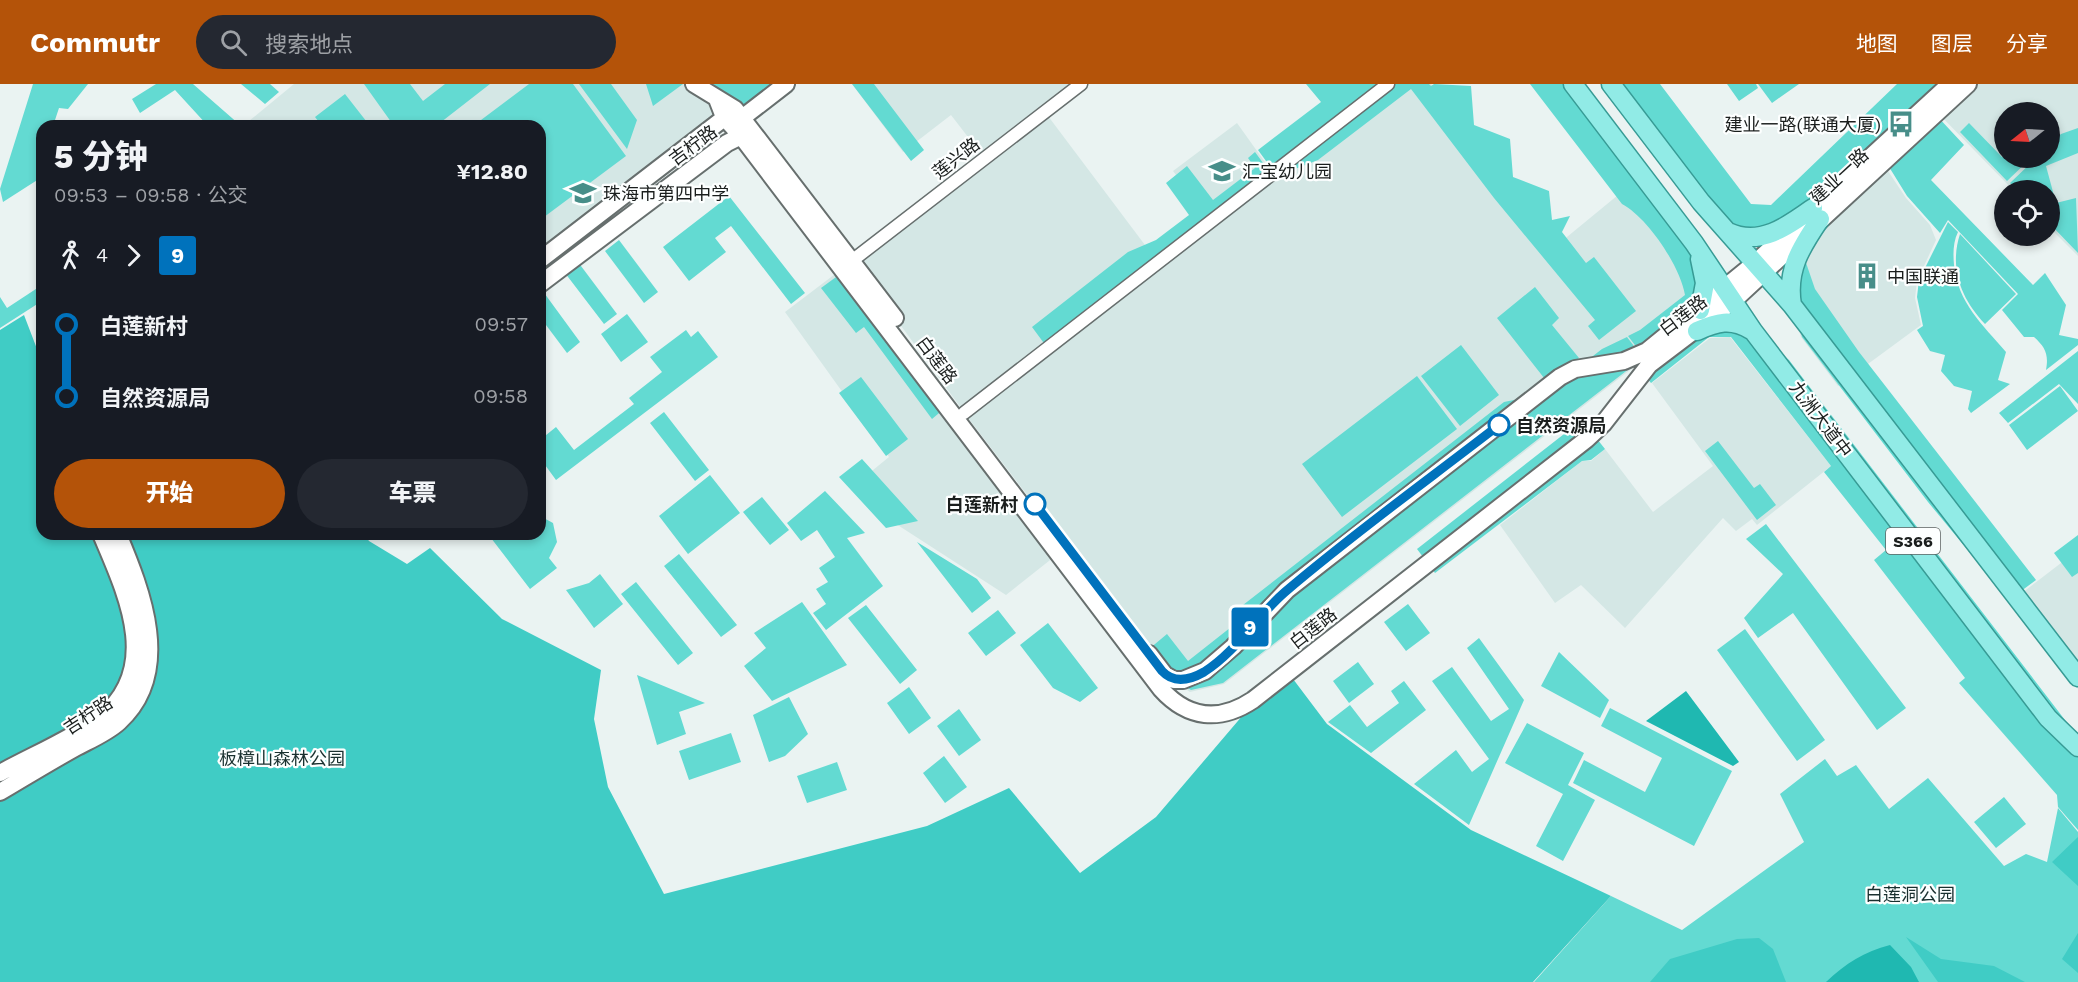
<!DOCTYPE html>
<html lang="zh">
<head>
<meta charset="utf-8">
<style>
  :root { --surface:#171b24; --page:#242831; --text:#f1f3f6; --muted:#9ea1a6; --accent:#b45309 }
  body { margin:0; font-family:"Work Sans","Noto Sans SC",sans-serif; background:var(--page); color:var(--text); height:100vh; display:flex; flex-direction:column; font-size:22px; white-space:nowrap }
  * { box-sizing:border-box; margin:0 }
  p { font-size:20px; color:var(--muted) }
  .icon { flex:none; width:33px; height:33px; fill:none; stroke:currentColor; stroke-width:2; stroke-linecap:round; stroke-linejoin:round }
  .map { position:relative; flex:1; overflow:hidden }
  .panel { position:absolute; left:36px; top:36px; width:510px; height:420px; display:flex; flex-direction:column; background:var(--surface); border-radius:18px; box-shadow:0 3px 9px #0003 }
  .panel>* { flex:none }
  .badge { padding:0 12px; border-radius:4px; font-size:21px; line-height:39px }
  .needle { width:39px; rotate:252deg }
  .buttons { position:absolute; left:1994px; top:18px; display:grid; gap:12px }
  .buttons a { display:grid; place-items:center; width:66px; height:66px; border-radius:50%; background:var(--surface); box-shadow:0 3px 9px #0003; font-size:30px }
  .map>.badge { position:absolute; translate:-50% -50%; box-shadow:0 0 0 3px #fff }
  .legs { display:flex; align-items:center; gap:9px; height:66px; padding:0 18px; font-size:20px }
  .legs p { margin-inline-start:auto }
  .overview { display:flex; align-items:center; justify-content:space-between; height:102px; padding:0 18px }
  h1 { font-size:33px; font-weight:800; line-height:45px }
  .primary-button { display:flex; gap:12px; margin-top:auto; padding:12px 18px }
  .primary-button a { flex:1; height:69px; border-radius:36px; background:var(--accent); color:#fff; font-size:24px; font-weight:800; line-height:69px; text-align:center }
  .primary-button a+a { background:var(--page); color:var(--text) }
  ul { padding:0 18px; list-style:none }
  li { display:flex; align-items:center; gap:21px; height:72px; font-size:22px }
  li i { display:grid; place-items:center; width:9px; height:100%; margin:0 8px; background:currentColor }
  li i::after { content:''; width:15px; height:15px; margin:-8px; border:4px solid; border-radius:50%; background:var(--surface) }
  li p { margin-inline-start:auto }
  li:first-child i { background:linear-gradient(#0000 50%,currentColor 0) }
  li:last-child i { background:linear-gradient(currentColor 50%,#0000 0) }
  header { display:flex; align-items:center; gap:36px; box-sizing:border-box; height:84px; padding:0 30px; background:var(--accent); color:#fff }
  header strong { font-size:28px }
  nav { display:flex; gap:33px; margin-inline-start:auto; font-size:21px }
  .search { width:420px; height:54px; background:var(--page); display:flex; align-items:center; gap:15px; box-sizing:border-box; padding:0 21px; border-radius:33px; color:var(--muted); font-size:22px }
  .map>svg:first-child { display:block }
  .built { fill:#d4e7e5; fill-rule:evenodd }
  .green { fill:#63dad2 }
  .forest { fill:#40ccc5 }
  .water { fill:#1fb8b1 }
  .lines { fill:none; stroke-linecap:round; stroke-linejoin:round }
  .street-casing { stroke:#676f6e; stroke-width:15 }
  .secondary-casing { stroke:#676f6e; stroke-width:20 }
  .primary-casing { stroke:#379b95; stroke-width:21 }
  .street { stroke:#fff; stroke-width:12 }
  .secondary { stroke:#fff; stroke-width:16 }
  .primary { stroke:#91ebe6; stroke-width:18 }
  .line-1-casing { stroke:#fff; stroke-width:14 }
  .line-1 { stroke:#0072bc; stroke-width:9 }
  .stop-1-dot { fill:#fff; stroke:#0072bc; stroke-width:3 }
  .labels { text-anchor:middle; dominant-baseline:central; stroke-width:4.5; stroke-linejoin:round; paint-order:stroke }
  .shield { fill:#fdffff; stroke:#5e6261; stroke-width:1.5 }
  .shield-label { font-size:16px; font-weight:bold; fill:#1a1e1d }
  .poi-label { font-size:18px; fill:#1a1e1d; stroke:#fdffff; text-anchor:start }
  .street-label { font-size:18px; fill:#1a1e1d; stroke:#fdffff }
  .stop-label { font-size:18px; font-weight:bold; fill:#1a1e1d; stroke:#fdffff; text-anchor:start }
  .park-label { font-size:18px; fill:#19302f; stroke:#fdffff }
</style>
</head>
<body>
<header>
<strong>Commutr</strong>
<div class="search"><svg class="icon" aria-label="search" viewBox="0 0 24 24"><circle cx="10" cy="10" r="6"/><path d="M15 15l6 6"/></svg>搜索地点</div>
<nav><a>地图</a><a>图层</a><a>分享</a></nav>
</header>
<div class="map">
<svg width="2078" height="898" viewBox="0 0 2078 898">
  <rect width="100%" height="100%" fill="#eaf3f2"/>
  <path class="built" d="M 294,0 L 693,0 L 724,33 L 540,175 L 540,42 L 243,42 Z
    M 852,0 L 1081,0 L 1045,28 L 1157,177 L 1210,136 L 1173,87 L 1237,39 L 1272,88 L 1384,0 L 1431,0 L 1556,162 L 1646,88 L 1686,141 L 1692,238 L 1224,600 L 1190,608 L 1165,591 L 972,339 L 853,176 L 985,75 L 951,31 L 903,68 Z
    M 1969,0 L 2078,0 L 2078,172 L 2049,143 L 2049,106 L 2013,106 L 1937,28 ZM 2004,28 L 2049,28 L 2049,74 L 2004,74 Z
    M 1882,78 L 1906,114 L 1930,141 L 1936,156 L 1917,197 L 1915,214 L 1921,241 L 1838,302 L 1801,253 L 1794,230 L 1795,176 Z
    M 843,184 L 1059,469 L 1006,511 L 893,438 L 862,395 L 889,373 L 785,228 Z
    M 1730,253 L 1831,382 L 1757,441 L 1752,435 L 1736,447 L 1723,434 L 1625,544 L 1581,501 L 1555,519 L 1500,441 L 1582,377 L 1591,377 L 1605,365 L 1653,428 L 1713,382 L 1652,299 L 1710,254 Z
    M 2078,466 L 2078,605 L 2009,519 Z"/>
  <path class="green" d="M 33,0 L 88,0 L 68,25 L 59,24 L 53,42 L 42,42 L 42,93 L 3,118 L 0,105 Z
    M 156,0 L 193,0 L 240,41 L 208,42 L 175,6 L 140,29 L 132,15 Z
    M 241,0 L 270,0 L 279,8 L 265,20 Z
    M 364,0 L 410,0 L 423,17 L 445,0 L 490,0 L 436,42 L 394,42 Z
    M 529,0 L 573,0 L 626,72 L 540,136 L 540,42 L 473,42 Z
    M 579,0 L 611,0 L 637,36 L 627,65 Z
    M 646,0 L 683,0 L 653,22 Z
    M 714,0 L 782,0 L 743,31 L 707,6 Z
    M 852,0 L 874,0 L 924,66 L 911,77 Z
    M 1306,0 L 1429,0 L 1431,2 L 1434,0 L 1471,2 L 1474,41 L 1510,55 L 1513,93 L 1549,107 L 1552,136 L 1570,132 L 1562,148 L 1586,179 L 1594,173 L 1636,227 L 1599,256 L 1588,242 L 1595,236 L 1494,114 L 1411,5 L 1318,76 L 1277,92 L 1258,66 L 1321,18 Z
    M 1530,0 L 1577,0 L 1685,141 L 1703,213 L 1644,273 L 1628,252 L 1640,246 L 1685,211 C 1680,182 1648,134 1622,120 Z
    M 1611,0 L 1660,0 L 1751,120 L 1771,121 L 1897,0 L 1943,0 L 1784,140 L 1734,147 Z
    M 1727,0 L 1756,0 L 1758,4 L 1739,17 Z
    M 1758,0 L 1799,0 L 1772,19 Z
    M 345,10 L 370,42 L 322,42 L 315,33 Z
    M 1937,32 L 1964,61 L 1931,96 L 2033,201 L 2045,189 L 2066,221 L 2059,251 L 2078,255 L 2078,261 L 2046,286 C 2049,270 2045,263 2034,253 L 2024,253 L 2002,226 L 2018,210 L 1948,136 L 1940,149 L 1907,112 L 1886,78 Z
    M 1969,39 L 2002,73 L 2031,74 L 2007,97 L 1960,48 Z
    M 2078,44 L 2078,69 L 2046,82 L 2056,119 L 2076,114 L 2078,169 L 2049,139 L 2049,106 L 2017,106 L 2010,99 L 2036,74 L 2049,74 L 2049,61 L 2061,50 Z
    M 1255,68 L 1274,94 L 1049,266 L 1032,243 L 1128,168 L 1156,156 L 1189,131 L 1166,99 L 1187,82 L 1213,116 L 1255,84 L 1248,74 Z
    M 729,112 L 805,209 L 791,220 L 731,142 L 715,154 L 726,168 L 689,197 L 663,163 Z
    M 1948,138 L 1958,148 C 1953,158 1953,170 1954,181 C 1958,219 1982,240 2006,268 L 1998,296 L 2010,300 L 1971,329 L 1968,325 L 1972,307 L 1954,302 L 1941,287 L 1945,271 L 1930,267 L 1917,246 L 1923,242 L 1917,213 L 1919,196 Z
    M 1960,150 L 2016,210 L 1985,240 C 1961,215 1949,184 1960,150 Z
    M 619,156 L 658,208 L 644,219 L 605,167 Z
    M 1804,173 L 1815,205 L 1859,268 L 2036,496 L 2009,516 L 1928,418 L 1802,253 L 1791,209 Z
    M 578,178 L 617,230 L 604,240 L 565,189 Z
    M 843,188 L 945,324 L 932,335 L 864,243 L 856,249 L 821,204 Z
    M 42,201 L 42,217 L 0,244 L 0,213 L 7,224 Z
    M 1535,203 L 1559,234 L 1552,241 L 1579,274 L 1548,299 L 1497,234 Z
    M 542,206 L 580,258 L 567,269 L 540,233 Z
    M 627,230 L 648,258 L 621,278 L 601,250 Z
    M 1713,240 L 1767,257 L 1789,276 L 2078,653 L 2078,746 L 2058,723 L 2057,711 L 1959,599 L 1965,594 L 1874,476 L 1886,466 L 1824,388 L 1831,382 L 1731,253 L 1709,253 L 1651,299 L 1643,289 Z
    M 686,246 L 691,253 L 698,247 L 718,273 L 556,396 L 540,374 L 540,356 L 556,343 L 574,366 L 634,320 L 629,314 L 662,288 L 650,273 Z
    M 1627,253 L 1643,274 L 1223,599 L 1191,606 L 1167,589 L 1149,565 L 1167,550 L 1188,577 L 1240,536 L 1234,528 L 1504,318 L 1544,310 L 1602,265 Z
    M 1461,261 L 1499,311 L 1460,342 L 1421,292 Z
    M 2078,267 L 2078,320 L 2059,300 L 2008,339 L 1999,329 Z
    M 1417,292 L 1457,345 L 1342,433 L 1302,380 Z
    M 861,293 L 908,355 L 886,372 L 839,309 Z
    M 2060,302 L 2078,327 L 2027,366 L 2009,341 Z
    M 664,328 L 709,386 L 695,397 L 650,339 Z
    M 1582,336 L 1605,365 L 1591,376 L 1582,377 L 1435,489 L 1417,465 Z
    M 1718,357 L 1754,404 L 1760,400 L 1776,421 L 1757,436 L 1705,367 Z
    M 862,375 L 918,437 L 886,444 L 839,393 Z
    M 710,391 L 740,429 L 688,470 L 659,432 Z
    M 825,407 L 865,449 L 847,454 L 883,502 L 826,546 L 813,529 L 826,520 L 816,505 L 828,498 L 819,484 L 835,473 L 817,446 L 801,457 L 787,439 Z
    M 762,413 L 789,446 L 770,461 L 743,428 Z
    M 540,432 L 553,439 L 557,458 L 549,474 L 557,484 L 530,505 L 491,454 L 497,450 L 540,450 Z
    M 1766,440 L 1906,624 L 1877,646 L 1793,529 L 1758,554 L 1744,534 L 1783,490 L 1746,455 Z
    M 2078,451 L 2078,489 L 2072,493 L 2054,469 Z
    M 917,458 L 977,495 L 991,514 L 972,529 Z
    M 679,470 L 737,541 L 721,553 L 664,482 Z
    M 600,490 L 623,520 L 594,544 L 566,506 L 589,499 Z
    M 636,498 L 693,569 L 678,581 L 621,510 Z
    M 802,518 L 847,581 L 772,617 L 744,582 L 766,564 L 754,549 Z
    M 1408,520 L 1430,549 L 1406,567 L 1384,538 Z
    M 866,521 L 917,586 L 900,600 L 848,534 Z
    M 998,526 L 1016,549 L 986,572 L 968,549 Z
    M 1048,539 L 1098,604 L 1080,618 L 1053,604 L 1020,561 Z
    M 1745,545 L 1825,656 L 1797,677 L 1717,566 Z
    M 1479,554 L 1524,616 L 1469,741 L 1414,700 L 1456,666 L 1472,688 L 1489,675 L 1432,597 L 1452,583 L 1491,637 L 1509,625 L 1467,564 Z
    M 1559,568 L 1609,616 L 1600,634 L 1541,602 Z
    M 1358,578 L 1374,600 L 1349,619 L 1333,597 Z
    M 637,591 L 705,619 L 679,628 L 686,650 L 657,661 Z
    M 1404,597 L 1426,626 L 1371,669 L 1328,638 L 1350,621 L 1367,643 L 1399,619 L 1391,607 Z
    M 909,603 L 931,634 L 909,650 L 887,619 Z
    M 789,613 L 808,650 L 785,672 L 769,678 L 753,631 Z
    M 1610,624 L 1732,687 L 1694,762 L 1573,699 L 1584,676 L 1645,708 L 1662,674 L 1601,642 Z
    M 959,625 L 981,656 L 959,672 L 937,642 Z
    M 1527,639 L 1584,669 L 1568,701 L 1595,716 L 1563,777 L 1536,762 L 1563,710 L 1505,679 Z
    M 731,649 L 741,678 L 689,696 L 679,667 Z
    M 944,672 L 967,703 L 945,719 L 923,689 Z
    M 1825,675 L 1837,692 L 1856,681 L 1889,725 L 1928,694 L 2004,782 L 2026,770 L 2047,778 L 2058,724 L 2078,748 L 2078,898 L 1534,898 L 1611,812 L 1682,846 L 1804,758 L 1780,710 Z
    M 837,678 L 847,706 L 807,719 L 797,692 Z
    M 2004,713 L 2026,740 L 1996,764 L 1974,738 Z"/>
  <path class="forest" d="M 24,231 L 42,278 L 42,450 L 364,450 L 369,457 L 407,480 L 430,464 L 502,535 L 601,586 L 594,635 L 608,703 L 664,810 L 927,742 L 1009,704 L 1080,789 L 1156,733 L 1284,583 L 1327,640 L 1471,746 L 1611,812 L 1533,898 L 0,898 L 0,246 Z
    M 2078,753 L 2078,802 L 2052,778 Z
    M 2078,849 L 2078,889 L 2062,875 Z
    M 1906,853 L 1941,875 L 1994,882 L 2025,898 L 1938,898 Z
    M 1759,854 L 1773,865 L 1786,898 L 1650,898 L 1670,875 L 1737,855 Z"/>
  <path class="water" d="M 1686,607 L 1739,678 L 1733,682 L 1646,637 Z
    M 1890,861 L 1911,883 L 1919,898 L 1826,898 C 1846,879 1864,868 1890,861 Z"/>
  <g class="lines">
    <g class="street-casing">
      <path id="street" d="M 853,176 L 1081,0
        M 964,329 L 1388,0"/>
    </g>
    <g class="secondary-casing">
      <path id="secondary" d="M 694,0 L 735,25 L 895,234
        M 717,15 L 724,33 L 741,52 L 1161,605 C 1188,635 1220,638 1253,616 L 1587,355 L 1603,340 L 1649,281 L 1732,218 L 1968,0
        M 742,34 L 786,0
        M 540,176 L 732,28
        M 540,200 L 727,59 L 741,52
        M 1149,570 L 1165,591 L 1174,596 L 1183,596 L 1205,587 L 1233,563 L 1287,506 L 1560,293 L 1575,285 L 1624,277 L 1647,267 L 1755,179 L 1950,0
        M 0,689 C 29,673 75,653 100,634 C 163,585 126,509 101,450
        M 0,708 C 25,693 50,678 75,664 C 90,656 107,649 119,638 C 174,588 142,507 118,450"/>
    </g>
    <g class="primary-casing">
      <path id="primary" d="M 1573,0 L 1694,159 L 1753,247 L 2048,634 L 2078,663
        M 1611,0 L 1701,118 L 1792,221 L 2078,593
        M 1728,148 C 1760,163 1788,142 1813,124
        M 1700,175 L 1705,199 L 1700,226
        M 1792,221 C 1786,186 1801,163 1820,135
        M 1697,247 C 1717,238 1731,234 1751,246"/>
    </g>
    <use href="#street" class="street"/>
    <use href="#secondary" class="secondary"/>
    <use href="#primary" class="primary"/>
  </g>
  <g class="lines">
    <g class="line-1-casing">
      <path id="line-1" d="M 1035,420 L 1162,587 C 1174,600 1190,596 1204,588 C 1236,568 1257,532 1285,508 C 1354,449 1428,396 1499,341"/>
    </g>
    <use href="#line-1" class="line-1"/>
  </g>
  <defs>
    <g id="bus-bare" transform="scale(2.07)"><path d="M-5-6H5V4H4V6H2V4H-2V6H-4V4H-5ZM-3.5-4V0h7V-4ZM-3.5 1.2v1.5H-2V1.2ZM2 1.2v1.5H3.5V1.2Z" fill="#478e89" stroke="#fdffff" stroke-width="2.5" paint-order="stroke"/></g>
    <g id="school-bare" transform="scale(2.07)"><path d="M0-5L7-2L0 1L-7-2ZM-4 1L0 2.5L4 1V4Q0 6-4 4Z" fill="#478e89" stroke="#fdffff" stroke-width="2.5" paint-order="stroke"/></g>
    <g id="building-bare" transform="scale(2.07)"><path d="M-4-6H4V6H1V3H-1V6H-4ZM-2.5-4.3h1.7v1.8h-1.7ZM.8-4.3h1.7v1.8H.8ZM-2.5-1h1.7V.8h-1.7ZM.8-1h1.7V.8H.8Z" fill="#478e89" stroke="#fdffff" stroke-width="2.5" paint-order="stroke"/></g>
  </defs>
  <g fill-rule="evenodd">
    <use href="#bus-bare" x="1901" y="40"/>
    <use href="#school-bare" x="1222" y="87"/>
    <use href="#school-bare" x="583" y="109"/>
    <use href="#building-bare" x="1867" y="192"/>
  </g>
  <g class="stop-1-dot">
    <circle cx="1499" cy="341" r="10"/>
    <circle cx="1035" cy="420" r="10"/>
  </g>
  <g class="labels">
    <rect class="shield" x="1886" y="444" width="54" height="26" rx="4.5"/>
    <g class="shield-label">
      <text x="1913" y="457">S366</text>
    </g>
    <g class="poi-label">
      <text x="1881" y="40" text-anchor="end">建业一路(联通大厦)</text>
      <text x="1242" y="87">汇宝幼儿园</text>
      <text x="603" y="109">珠海市第四中学</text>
      <text x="1887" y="192">中国联通</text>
    </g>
    <g class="street-label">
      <text transform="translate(693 61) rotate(-36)">吉柠路</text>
      <text transform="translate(956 74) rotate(-38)">莲兴路</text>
      <text transform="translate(1839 92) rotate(-43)">建业一路</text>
      <text transform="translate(1683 231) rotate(-37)">白莲路</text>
      <text transform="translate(937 276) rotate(53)">白莲路</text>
      <text transform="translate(1821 335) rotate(53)">九洲大道中</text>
      <text transform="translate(1313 544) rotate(-38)">白莲路</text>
      <text transform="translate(88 631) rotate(-33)">吉柠路</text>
    </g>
    <g class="stop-label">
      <text x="1516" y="341">自然资源局</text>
      <text x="1018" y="420" text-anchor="end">白莲新村</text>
    </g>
    <g class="park-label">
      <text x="282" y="674">板樟山森林公园</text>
      <text x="1910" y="810">白莲洞公园</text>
    </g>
  </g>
</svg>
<div class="buttons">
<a><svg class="needle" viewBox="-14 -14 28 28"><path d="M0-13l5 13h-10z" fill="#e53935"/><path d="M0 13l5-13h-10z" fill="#9ea1a6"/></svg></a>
<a><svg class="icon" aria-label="locate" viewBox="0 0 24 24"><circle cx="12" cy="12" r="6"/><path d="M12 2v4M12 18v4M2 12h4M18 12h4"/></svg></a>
</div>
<b class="badge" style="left:1250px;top:543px;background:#0072bc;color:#fff">9</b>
<section class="panel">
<div class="overview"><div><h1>5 分钟</h1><p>09:53 – 09:58 · 公交</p></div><b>¥12.80</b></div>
<div class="legs"><svg class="icon" aria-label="walk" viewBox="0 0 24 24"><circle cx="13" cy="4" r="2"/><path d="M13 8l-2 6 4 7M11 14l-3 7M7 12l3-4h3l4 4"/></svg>4<svg class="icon" aria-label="forward" viewBox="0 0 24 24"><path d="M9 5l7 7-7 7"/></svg><b class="badge" style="background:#0072bc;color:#fff">9</b></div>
<ul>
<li><i style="color:#0072bc"></i><b>白莲新村</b><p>09:57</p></li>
<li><i style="color:#0072bc"></i><b>自然资源局</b><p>09:58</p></li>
</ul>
<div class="primary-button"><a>开始</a><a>车票</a></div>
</section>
</div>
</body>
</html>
